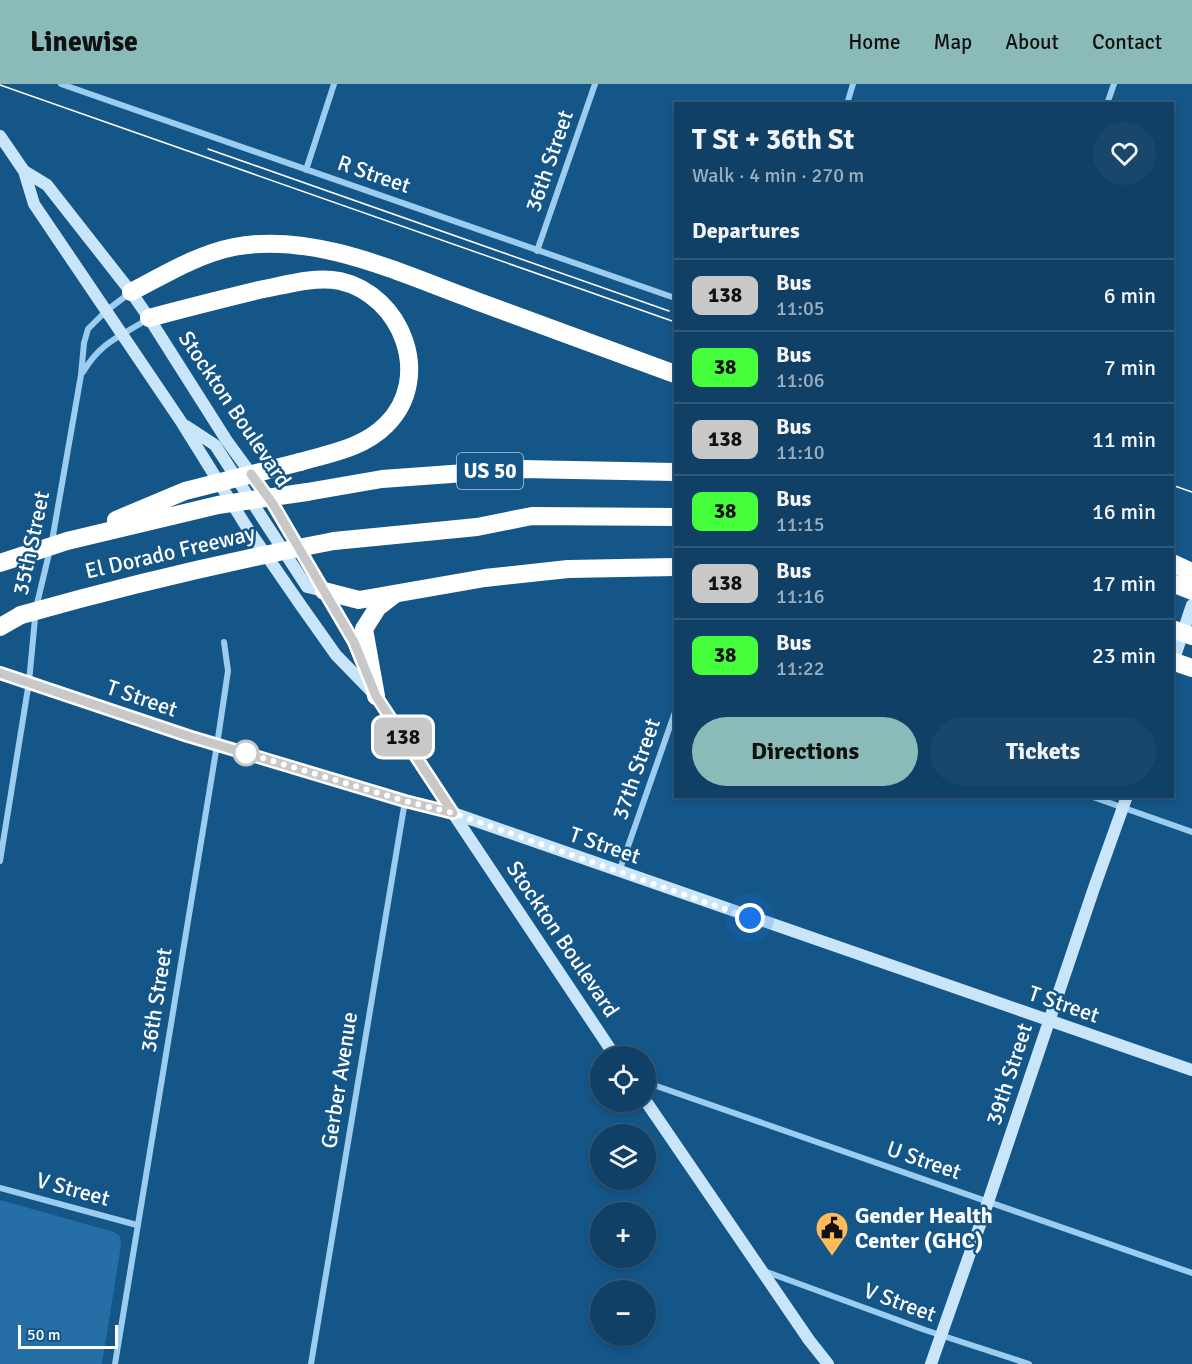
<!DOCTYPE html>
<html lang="en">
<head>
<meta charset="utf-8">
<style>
  :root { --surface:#104066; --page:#19476c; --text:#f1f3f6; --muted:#9cafbf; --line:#30597a; --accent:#8bbbb9 }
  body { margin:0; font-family:Signika,sans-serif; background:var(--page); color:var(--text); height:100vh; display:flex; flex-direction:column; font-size:22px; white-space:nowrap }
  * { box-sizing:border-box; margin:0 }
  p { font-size:20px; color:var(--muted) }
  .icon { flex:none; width:33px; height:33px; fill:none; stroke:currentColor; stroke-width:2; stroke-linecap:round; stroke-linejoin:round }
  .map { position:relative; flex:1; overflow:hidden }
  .panel { position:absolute; left:674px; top:18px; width:500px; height:696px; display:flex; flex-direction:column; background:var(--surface); border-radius:0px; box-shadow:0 3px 9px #0003,0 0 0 2px var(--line) }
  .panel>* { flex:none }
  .badge { padding:0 12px; border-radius:9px; font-size:21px; line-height:39px }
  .controls { position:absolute; left:590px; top:962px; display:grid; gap:12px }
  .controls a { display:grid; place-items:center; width:66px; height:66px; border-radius:50%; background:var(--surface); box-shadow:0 3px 9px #0003,0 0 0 2px var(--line); font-size:30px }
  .scale { position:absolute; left:18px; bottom:15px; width:100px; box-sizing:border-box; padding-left:6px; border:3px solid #fff; border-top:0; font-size:16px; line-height:21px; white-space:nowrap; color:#fff; -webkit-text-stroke:4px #155688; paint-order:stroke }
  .you { position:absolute; width:30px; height:30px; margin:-15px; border:4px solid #fff; border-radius:50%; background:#1a73e8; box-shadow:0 0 0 9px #1a73e833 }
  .map>.badge { position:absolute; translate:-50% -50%; box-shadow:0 0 0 3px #fff }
  h2 { padding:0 18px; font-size:22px; line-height:54px }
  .round { display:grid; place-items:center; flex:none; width:63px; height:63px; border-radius:32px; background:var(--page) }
  .overview { display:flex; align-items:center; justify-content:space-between; height:102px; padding:0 18px }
  h1 { font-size:28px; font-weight:700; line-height:45px }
  .cta { display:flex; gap:12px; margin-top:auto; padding:12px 18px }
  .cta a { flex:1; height:69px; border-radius:36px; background:var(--accent); color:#111; font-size:24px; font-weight:700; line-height:69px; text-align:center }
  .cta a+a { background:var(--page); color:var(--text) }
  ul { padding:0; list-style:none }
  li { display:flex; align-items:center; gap:18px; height:72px; padding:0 18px; border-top:2px solid var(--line) }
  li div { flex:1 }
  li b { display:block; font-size:22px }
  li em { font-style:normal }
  li .badge { min-width:66px; font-weight:700; text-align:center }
  header { display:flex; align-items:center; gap:36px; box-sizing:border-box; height:84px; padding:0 30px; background:var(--accent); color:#111 }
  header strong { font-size:28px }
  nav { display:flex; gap:33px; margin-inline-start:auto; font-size:21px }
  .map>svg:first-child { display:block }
  .green { fill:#256fa6 }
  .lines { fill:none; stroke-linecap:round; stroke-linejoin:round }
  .street { stroke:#9cccef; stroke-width:6 }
  .secondary { stroke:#c9e5fa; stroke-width:12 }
  .highway { stroke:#fff; stroke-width:18 }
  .tram { stroke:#fff; stroke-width:1.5 }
  .highway-bridge { stroke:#fff; stroke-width:18 }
  .line-casing { stroke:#fff; stroke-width:14 }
  .line { stroke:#c8c8c8; stroke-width:9 }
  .walk { stroke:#fff; stroke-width:6; stroke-dasharray:0 10.8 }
  .stop-dot { fill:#fff; stroke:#c8c8c8; stroke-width:3 }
  .labels { text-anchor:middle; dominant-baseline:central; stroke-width:5; stroke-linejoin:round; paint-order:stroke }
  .shield { fill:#155688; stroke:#b9ccdb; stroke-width:1.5 }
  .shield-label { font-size:21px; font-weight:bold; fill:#fff }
  .street-label { font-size:22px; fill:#fff; stroke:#155688 }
  .poi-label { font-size:22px; font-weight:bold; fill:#fff; stroke:#155688; text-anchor:start }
</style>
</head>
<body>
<header>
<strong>Linewise</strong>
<nav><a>Home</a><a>Map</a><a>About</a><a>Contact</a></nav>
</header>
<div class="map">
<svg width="1192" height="1280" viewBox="0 0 1192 1280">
  <rect width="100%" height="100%" fill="#155688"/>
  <path class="green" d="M 0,1116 L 114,1148 L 120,1152 L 121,1161 L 102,1280 L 0,1280 Z"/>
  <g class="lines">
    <path class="street" d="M 61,0 L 675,214
      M 847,20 L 853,0
      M 1107,20 L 1114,0
      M 306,86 L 334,0
      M 537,167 L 595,0
      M 83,288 C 101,258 119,253 148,235
      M 1090,712 L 1192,748
      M 0,777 L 29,598 L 36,524 L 52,457 L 81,291 L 84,259 L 88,245 L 106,227 L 131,208
      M 619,788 L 675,628
      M 645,998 L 1192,1189
      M 0,1104 L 137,1141
      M 764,1187 L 925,1246 L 1029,1280
      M 115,1280 L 217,661 L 228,587 L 224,558
      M 311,1280 L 405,717"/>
    <path class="secondary" d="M 0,52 L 24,87 L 34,120 L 182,339 L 246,442 L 302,523 L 336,571 L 375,611
      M 24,87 L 47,101 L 131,208 L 149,234 L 227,357 L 273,420 L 354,558 L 365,585
      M 186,342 L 215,361 L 307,503 L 324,507
      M 1172,581 L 1192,521
      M 0,589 L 188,652 L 405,717 L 453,729 L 1192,986
      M 374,607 L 386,629 L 615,972
      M 645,1016 L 809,1256 L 828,1280
      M 931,1280 L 988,1118 L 1094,804 L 1127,712"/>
    <path class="highway" d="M 131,208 C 164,191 198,170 234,163 C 315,147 404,191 479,218 C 544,242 610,266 675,290
      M 149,234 C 186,224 222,215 259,206 C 286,201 313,192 340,197 C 402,211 434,294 386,341 C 363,364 331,369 300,378
      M 307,408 L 382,395 L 521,385 L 675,388
      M 334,457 L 477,443 L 532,432 L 675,433
      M 1172,479 L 1192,488
      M 1172,499 L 1192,507
      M 324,507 L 359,516 L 485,494 L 568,485 L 675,483
      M 0,543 L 21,531
      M 376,612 L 364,545 L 378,523 L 395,510"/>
    <path class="tram" d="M 0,1 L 675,238
      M 208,65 L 669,227
      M 1172,401 L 1192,408"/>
    <path class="highway-bridge" d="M 116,436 L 185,407 L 300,378
      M 0,479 L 67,457 L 218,421 L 307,408
      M 21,531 C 124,502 229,477 334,457
      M 1172,545 L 1192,552
      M 1172,577 L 1192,584"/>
  </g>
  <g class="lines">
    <g class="line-casing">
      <path id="line" d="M 0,589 L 188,652 L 405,717 L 453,729 L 376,612 L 354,558 L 273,420 L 251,390"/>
    </g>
    <use href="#line" class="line"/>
    <path class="walk" d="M 246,669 L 239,667 L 405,717 L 453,729 L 750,834"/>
  </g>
  <defs>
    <g id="civic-pin" transform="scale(1.725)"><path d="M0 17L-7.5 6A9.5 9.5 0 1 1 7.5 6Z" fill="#ffba5a" stroke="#155688"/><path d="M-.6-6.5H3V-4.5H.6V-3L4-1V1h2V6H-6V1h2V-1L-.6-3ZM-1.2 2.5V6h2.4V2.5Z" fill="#111"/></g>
  </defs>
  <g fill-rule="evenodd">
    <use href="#civic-pin" x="832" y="1144"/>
  </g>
  <circle class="stop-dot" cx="246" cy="669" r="12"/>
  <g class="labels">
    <rect class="shield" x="457" y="369" width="66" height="36" rx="4.5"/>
    <g class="shield-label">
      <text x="490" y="387">US 50</text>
    </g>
    <g class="street-label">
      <text transform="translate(549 77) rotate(-71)">36th Street</text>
      <text transform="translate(374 90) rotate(19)">R Street</text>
      <text transform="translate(235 325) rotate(56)">Stockton Boulevard</text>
      <text transform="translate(31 459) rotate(-78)">35th Street</text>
      <text transform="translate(170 468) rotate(-13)">El Dorado Freeway</text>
      <text transform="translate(142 614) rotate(19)">T Street</text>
      <text transform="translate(636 685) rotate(-71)">37th Street</text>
      <text transform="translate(605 761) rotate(19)">T Street</text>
      <text transform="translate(563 855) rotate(56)">Stockton Boulevard</text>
      <text transform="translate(156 916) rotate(-81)">36th Street</text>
      <text transform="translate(1064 920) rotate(19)">T Street</text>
      <text transform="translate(1009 990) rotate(-72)">39th Street</text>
      <text transform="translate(339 996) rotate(-81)">Gerber Avenue</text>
      <text transform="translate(924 1076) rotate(19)">U Street</text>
      <text transform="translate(73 1105) rotate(15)">V Street</text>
      <text transform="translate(900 1218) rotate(20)">V Street</text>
    </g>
    <g class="poi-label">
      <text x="855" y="1131">Gender Health<tspan x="855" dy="25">Center (GHC)</tspan></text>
    </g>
  </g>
</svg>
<div class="controls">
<a><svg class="icon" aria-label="locate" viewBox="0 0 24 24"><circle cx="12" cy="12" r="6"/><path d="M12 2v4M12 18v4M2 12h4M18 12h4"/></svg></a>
<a><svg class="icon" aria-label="layers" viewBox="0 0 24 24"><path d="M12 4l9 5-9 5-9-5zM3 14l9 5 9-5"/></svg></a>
<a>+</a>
<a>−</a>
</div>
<div class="scale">50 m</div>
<div class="you" style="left:750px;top:834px"></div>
<b class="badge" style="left:403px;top:653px;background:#c8c8c8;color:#111">138</b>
<section class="panel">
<div class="overview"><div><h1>T St + 36th St</h1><p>Walk · 4 min · 270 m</p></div><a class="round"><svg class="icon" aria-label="heart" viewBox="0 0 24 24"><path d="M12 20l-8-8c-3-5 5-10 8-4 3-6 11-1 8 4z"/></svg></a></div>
<h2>Departures</h2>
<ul>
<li><span class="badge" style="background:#c8c8c8;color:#111">138</span><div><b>Bus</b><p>11:05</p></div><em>6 min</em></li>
<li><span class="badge" style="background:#45ff3b;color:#111">38</span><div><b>Bus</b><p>11:06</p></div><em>7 min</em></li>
<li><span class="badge" style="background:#c8c8c8;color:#111">138</span><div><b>Bus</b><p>11:10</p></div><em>11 min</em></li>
<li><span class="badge" style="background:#45ff3b;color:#111">38</span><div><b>Bus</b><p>11:15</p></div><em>16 min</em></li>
<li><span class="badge" style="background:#c8c8c8;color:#111">138</span><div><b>Bus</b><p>11:16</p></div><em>17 min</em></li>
<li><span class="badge" style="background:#45ff3b;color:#111">38</span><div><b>Bus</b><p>11:22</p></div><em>23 min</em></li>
</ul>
<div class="cta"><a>Directions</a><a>Tickets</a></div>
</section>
</div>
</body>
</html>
